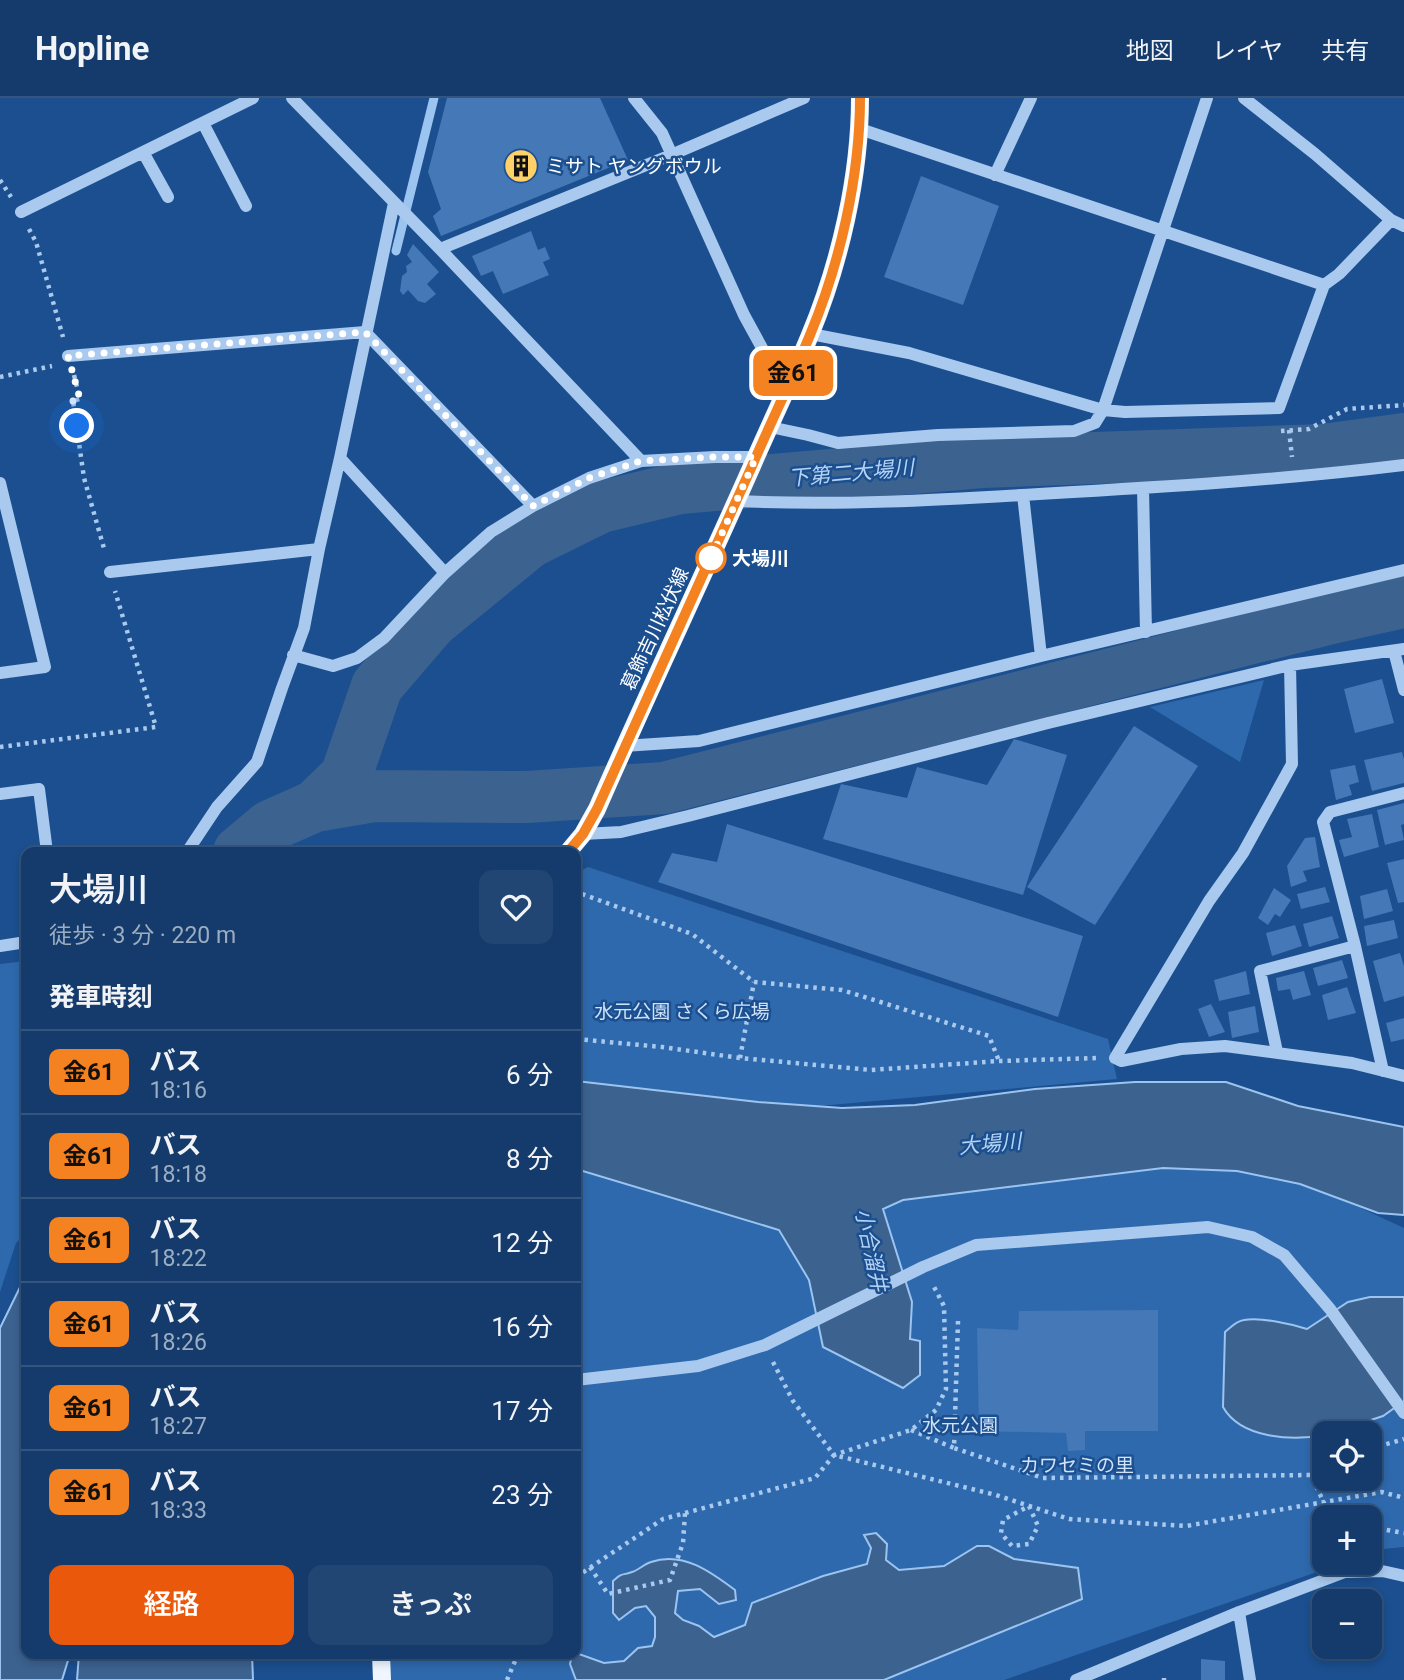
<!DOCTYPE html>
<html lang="ja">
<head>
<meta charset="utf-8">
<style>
  :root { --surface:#143b6b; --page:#214673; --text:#f1f3f6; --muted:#9dadc1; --line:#33557e; --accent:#ea580c }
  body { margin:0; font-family:Roboto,"Noto Sans JP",sans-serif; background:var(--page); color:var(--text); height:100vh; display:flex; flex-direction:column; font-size:26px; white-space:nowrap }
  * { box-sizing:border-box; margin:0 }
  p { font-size:23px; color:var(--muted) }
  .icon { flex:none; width:38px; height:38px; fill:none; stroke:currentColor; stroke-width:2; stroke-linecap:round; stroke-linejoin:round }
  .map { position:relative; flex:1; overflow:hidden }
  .panel { position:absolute; left:21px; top:749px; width:560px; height:812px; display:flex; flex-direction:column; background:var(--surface); border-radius:14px; box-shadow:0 4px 10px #0003,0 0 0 2px var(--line) }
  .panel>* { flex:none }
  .badge { padding:0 14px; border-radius:10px; font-size:24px; line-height:46px }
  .controls { position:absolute; left:1312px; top:1323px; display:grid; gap:14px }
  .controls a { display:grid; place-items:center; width:70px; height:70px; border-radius:14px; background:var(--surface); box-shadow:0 4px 10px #0003,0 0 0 2px var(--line); font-size:35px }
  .you { position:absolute; width:35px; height:35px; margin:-18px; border:5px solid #fff; border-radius:50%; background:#1a73e8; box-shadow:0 0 0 10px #1a73e833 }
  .map>.badge { position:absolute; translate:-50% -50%; box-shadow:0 0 0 4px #fff }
  h2 { padding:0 28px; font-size:26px; line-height:63px }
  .round { display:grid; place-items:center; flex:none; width:74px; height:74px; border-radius:14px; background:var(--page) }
  .head { display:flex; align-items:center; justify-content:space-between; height:119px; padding:0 28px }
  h1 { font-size:33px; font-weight:600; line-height:52px }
  .primary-button { display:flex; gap:14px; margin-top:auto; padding:14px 28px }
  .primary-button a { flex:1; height:80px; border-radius:14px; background:var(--accent); color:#fff; font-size:28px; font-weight:600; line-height:80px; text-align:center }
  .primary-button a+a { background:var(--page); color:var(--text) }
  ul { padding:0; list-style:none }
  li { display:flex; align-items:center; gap:21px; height:84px; padding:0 28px; border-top:2px solid var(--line) }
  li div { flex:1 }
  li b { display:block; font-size:26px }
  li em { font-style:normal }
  li .badge { min-width:77px; font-weight:700; text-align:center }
  header { display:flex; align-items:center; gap:42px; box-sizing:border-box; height:98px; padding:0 35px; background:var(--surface); border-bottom:2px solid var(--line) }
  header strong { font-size:33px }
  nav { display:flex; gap:38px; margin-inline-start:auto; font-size:24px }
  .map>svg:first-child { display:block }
  .green { fill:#2e69ad; fill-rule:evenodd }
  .water { fill:#3c6290; stroke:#9cc4f0; stroke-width:2 }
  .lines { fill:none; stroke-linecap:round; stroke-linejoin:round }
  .stream { stroke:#9cc4f0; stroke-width:9 }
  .river { stroke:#3c6290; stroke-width:52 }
  .building { fill:#4478b7 }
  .path { stroke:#a9c9ee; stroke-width:4.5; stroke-dasharray:3.5 5; stroke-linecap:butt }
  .minor { stroke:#a9c9ee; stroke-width:12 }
  .major { stroke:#f0f6ff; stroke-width:18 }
  .line-casing { stroke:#fff; stroke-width:16 }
  .line { stroke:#f58220; stroke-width:10 }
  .walk { stroke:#fff; stroke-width:7; stroke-dasharray:0 12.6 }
  .stop-dot { fill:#fff; stroke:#f58220; stroke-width:3.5 }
  .labels { text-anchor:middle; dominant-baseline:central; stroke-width:5; stroke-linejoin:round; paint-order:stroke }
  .poi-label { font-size:19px; fill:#fff; stroke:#1b4f8f; text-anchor:start }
  .stop-label { font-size:19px; font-weight:bold; fill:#fff; stroke:#1b4f8f; text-anchor:start }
  .street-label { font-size:19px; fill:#fff; stroke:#1b4f8f }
  .park-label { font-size:19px; fill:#cfe3fa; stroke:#1b4f8f }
  .water-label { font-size:21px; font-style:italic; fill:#b5d3f5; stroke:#1b4f8f }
</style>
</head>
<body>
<header>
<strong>Hopline</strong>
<nav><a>地図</a><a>レイヤ</a><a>共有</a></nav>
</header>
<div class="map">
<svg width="1404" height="1582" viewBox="0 0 1404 1582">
  <rect width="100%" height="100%" fill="#1b4f8f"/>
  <path class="green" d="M 1264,582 L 1240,664 L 1150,609 Z
    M 588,769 L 1108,941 L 1117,981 L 576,1030 L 576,775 Z
    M 26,863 L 26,1135 L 16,1145 L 0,1194 L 0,866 Z
    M 1272,1069 L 1404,1130 L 1404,1449 L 1383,1451 L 1370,1455 L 1370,1419 L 1325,1419 L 1325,1465 L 1343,1465 L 1004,1582 L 388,1582 L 387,1556 L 576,1556 L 576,1073 ZM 1325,1335 L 1370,1335 L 1370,1381 L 1325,1381 Z"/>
  <path class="water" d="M 576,983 L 758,1004 L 842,1010 L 915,1007 L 1035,991 L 1135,984 L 1226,984 L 1298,1008 L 1404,1029 L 1404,1117 L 1378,1115 L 1300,1086 L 1237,1073 L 1163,1070 L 903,1102 L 883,1111 L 912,1204 L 910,1241 L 920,1243 L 920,1277 L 903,1290 L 823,1249 L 809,1182 L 779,1132 L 576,1071 Z
    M 26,1177 L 26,1556 L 70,1556 L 62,1582 L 0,1582 L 0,1230 Z
    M 1370,1199 L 1404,1199 L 1404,1303 L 1383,1318 L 1331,1335 L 1325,1335 L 1325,1337 C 1293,1343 1241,1341 1223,1309 L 1225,1234 C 1231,1229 1236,1223 1244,1222 C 1261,1219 1291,1226 1307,1231 L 1348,1204 Z
    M 876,1435 L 887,1446 L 886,1462 L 899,1472 L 944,1468 L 977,1448 L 989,1448 L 1014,1461 L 1078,1470 L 1082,1501 L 884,1582 L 576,1582 L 570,1566 L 572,1557 L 579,1556 L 604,1565 L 624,1563 L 638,1550 L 652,1548 L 655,1539 L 655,1519 L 646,1508 L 635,1510 L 619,1522 L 613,1515 L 613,1483 C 623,1474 621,1478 632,1474 C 639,1472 644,1466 651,1464 C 683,1453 711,1474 735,1492 L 736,1502 L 719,1506 L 700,1491 L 678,1493 L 675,1515 L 683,1522 L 699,1528 L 714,1539 L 745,1527 L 752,1505 L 823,1478 L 867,1466 L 871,1450 L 864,1437 Z
    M 79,1556 L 252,1556 L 253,1582 L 77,1582 Z"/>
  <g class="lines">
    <path class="stream" d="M 396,153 L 434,0"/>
    <path class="river" d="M 315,708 L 346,678 L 377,588 L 431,525 L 530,444 L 601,409 L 680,390 L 982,364 L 1323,352 L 1404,341
      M 239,754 L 270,728 L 315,708 L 374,698 L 527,699 L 664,690 L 1331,520 L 1404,504"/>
  </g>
  <path class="building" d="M 447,0 L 600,0 L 628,62 L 441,138 L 433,118 L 441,111 L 428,74 Z
    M 921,78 L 999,108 L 963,207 L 884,179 Z
    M 531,133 L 538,152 L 545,149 L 550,161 L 543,164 L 549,177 L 503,196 L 493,173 L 481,178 L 472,158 Z
    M 413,146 L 439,174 L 427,186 L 436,196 L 425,205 L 418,203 L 408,192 L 403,197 L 400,193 L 402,178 L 407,174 L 406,168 L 412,164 L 407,157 Z
    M 1382,581 L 1394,625 L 1355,635 L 1344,591 Z
    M 1134,628 L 1198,668 L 1095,827 L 1027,789 Z
    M 1014,641 L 1067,657 L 1023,797 L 823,741 L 841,686 L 907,700 L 917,669 L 987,687 Z
    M 1402,654 L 1404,661 L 1404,685 L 1372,693 L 1364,662 Z
    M 1355,667 L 1359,684 L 1349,687 L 1352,697 L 1336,702 L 1330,672 Z
    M 1404,705 L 1404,726 L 1401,727 L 1404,742 L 1385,747 L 1377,712 Z
    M 1372,716 L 1379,749 L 1344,759 L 1339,742 L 1352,739 L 1347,721 Z
    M 727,726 L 1083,838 L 1058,919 L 658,784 L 672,755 L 717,764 Z
    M 1315,739 L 1320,769 L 1303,773 L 1307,783 L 1291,789 L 1287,768 L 1305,740 Z
    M 1404,761 L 1404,804 L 1398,805 L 1387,765 Z
    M 1325,789 L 1330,804 L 1301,811 L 1297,796 Z
    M 1274,790 L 1291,802 L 1280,819 L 1275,816 L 1268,827 L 1258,820 Z
    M 1387,791 L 1393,813 L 1364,821 L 1360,798 Z
    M 1332,818 L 1339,840 L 1309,849 L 1303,826 Z
    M 1394,822 L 1398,840 L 1367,848 L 1364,828 Z
    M 1295,827 L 1302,848 L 1272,858 L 1266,835 Z
    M 1400,855 L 1404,868 L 1404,898 L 1384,904 L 1373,863 Z
    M 1342,862 L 1348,880 L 1318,888 L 1313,870 Z
    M 1246,873 L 1250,896 L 1219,903 L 1214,882 Z
    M 1304,873 L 1311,897 L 1293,902 L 1290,891 L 1278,893 L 1276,880 Z
    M 1347,889 L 1356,915 L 1328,922 L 1322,897 Z
    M 1211,906 L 1225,934 L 1209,939 L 1198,911 Z
    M 1255,908 L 1259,934 L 1232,940 L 1228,914 Z
    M 1404,920 L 1404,941 L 1391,944 L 1386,925 Z
    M 1158,1212 L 1158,1333 L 1085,1333 L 1085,1352 L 1068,1353 L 1066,1335 L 979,1333 L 977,1230 L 1018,1232 L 1019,1213 Z
    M 1201,1561 L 1225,1563 L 1225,1582 L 1201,1582 Z"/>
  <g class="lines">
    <path class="path" d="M 0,82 L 11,99
      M 29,131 L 36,144 L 63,239
      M 74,277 L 80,301 L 73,303 L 84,380 L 105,454
      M 0,279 L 52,268
      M 1289,332 L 1292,359
      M 1281,333 L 1309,331 L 1347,311 L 1404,307
      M 0,649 L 156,629 L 115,493
      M 582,796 L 692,836 L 754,884 L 842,892 L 989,938 L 999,963
      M 576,941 L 662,949 L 740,960 L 871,972 L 999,963 L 1098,960
      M 740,960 L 754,884
      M 958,1223 L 954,1350 L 1043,1380 L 1311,1377 L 1324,1405 L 1328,1419
      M 773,1264 L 793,1303 L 834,1357 L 911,1332 L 936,1312 L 946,1291 L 944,1208 L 933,1187
      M 911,1332 L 954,1350
      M 1370,1351 L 1404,1341
      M 1311,1377 L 1320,1366 L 1325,1365
      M 1029,1408 L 1038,1428 L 1029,1446 L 1012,1448 L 1001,1435 L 1003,1422 Z
      M 1370,1429 L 1404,1435
      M 590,1469 L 608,1496 L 670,1482 L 683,1445 L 685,1415
      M 576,1479 L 663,1421 L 815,1380 L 834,1357 L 996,1397 L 1069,1421 L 1186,1428 L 1382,1394 L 1404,1400
      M 507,1582 L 518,1556
      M 1164,1582 L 1164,1580"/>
    <path class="minor" d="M 292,0 L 440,151 L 641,363
      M 634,0 L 662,35 L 744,217 L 785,292
      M 1244,0 L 1315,56 L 1391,122 L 1404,128
      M 203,25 L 246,108
      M 860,31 L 1324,187 L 1339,176 L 1391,122
      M 143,54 L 168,99
      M 995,77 L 1031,0
      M 21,114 L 253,0
      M 440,151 L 671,57 L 804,0
      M 811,236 L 909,255 L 1103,312 L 1125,314 L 1279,310 L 1324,187
      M 68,258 L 365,234 L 533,408
      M 770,329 L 808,337 L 838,345 L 938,337 L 1074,333 L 1095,325 L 1103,312 L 1207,0
      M 340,360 L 445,475
      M 0,385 L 45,569 L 0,575
      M 1143,390 L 1146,534
      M 1023,397 L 1041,558
      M 737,403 C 838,408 939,402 1039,396 C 1161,389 1283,382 1404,367
      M 110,474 L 319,451
      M 1394,553 L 1404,592
      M 293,557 L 333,568 L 357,560 L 384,540 L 445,475 L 491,434 L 533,408 L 589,380 L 641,363 L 715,359 L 756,359
      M 1290,567 L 1292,666 L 1243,755 L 1209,803 L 1115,960 L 1121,963 L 1181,951 L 1225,948 L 1352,965 L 1404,978
      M 624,648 L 699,643 L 1041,558 L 1404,472
      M 0,696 L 39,691 L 47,754
      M 583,736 L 621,734 L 688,718 L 1048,625 L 1290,567 L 1404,551
      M 187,754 L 217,709 L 257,664 L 282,590 L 304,530 L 319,451 L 340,360 L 394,105
      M 0,848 L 26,844
      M 1277,954 L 1260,873 L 1355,848
      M 1383,973 L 1355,848 L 1323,724 L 1330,714 L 1404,695
      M 576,1282 L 698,1268 L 765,1247 L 923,1169 L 976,1147 L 1208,1129 L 1252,1139 L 1284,1157 L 1330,1211 L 1404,1315
      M 1239,1514 L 1250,1582
      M 1076,1582 L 1239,1514 L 1345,1474 L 1382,1473 L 1404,1478"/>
    <path class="major" d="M 568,754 L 583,736 L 597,711 C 647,596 701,483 752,368 C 771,324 792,281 810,237 C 840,165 860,78 860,0
      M 381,1556 L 382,1582"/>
  </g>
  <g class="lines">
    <g class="line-casing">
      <path id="line" d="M 568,754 L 583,736 L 597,711 C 648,596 701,483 752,368 C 771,324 792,281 810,237 C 840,165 860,78 860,0"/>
    </g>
    <use href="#line" class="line"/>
    <path class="walk" d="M 77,328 L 73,303 L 80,301 L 68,258 L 365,234 L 533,408 L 589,380 L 641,363 L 715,359 L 756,359 L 711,460"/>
  </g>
  <defs>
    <g id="building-disc" transform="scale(1.75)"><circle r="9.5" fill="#ffd166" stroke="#1b4f8f"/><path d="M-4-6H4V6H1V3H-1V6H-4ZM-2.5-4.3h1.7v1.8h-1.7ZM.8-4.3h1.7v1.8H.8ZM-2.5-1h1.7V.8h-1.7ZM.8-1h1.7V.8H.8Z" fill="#111"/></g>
  </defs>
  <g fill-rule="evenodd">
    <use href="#building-disc" x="521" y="68"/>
  </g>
  <circle class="stop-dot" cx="711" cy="460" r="14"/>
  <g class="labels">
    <g class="poi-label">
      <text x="546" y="68">ミサト ヤングボウル</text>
    </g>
    <g class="stop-label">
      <text x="732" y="460">大場川</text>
    </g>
    <g class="street-label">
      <text transform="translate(655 531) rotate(-65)">葛飾吉川松伏線</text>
    </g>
    <g class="park-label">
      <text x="682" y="913">水元公園 さくら広場</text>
      <text x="960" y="1327">水元公園</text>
      <text x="1077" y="1367">カワセミの里</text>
    </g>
    <g class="water-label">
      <text transform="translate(851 375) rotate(-5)">下第二大場川</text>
      <text transform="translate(990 1046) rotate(-5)">大場川</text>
      <text transform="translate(871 1152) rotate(78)">小合溜井</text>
    </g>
  </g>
</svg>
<div class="controls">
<a><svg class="icon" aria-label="locate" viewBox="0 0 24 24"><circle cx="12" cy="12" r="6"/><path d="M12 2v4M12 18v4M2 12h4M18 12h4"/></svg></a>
<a>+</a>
<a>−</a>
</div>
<div class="you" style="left:77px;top:328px"></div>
<b class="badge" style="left:793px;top:275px;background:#f58220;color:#111">金61</b>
<section class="panel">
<div class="head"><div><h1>大場川</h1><p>徒歩 · 3 分 · 220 m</p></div><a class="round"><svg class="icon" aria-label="heart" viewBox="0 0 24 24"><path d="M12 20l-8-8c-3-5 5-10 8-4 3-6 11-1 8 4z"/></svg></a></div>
<h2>発車時刻</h2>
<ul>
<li><span class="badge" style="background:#f58220;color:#111">金61</span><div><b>バス</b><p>18:16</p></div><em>6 分</em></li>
<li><span class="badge" style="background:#f58220;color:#111">金61</span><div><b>バス</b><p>18:18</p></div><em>8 分</em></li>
<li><span class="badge" style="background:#f58220;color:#111">金61</span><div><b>バス</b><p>18:22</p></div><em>12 分</em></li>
<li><span class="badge" style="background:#f58220;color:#111">金61</span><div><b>バス</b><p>18:26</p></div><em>16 分</em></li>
<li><span class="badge" style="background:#f58220;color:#111">金61</span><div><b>バス</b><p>18:27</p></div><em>17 分</em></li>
<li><span class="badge" style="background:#f58220;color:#111">金61</span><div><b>バス</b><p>18:33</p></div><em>23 分</em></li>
</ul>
<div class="primary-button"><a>経路</a><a>きっぷ</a></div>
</section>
</div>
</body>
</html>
